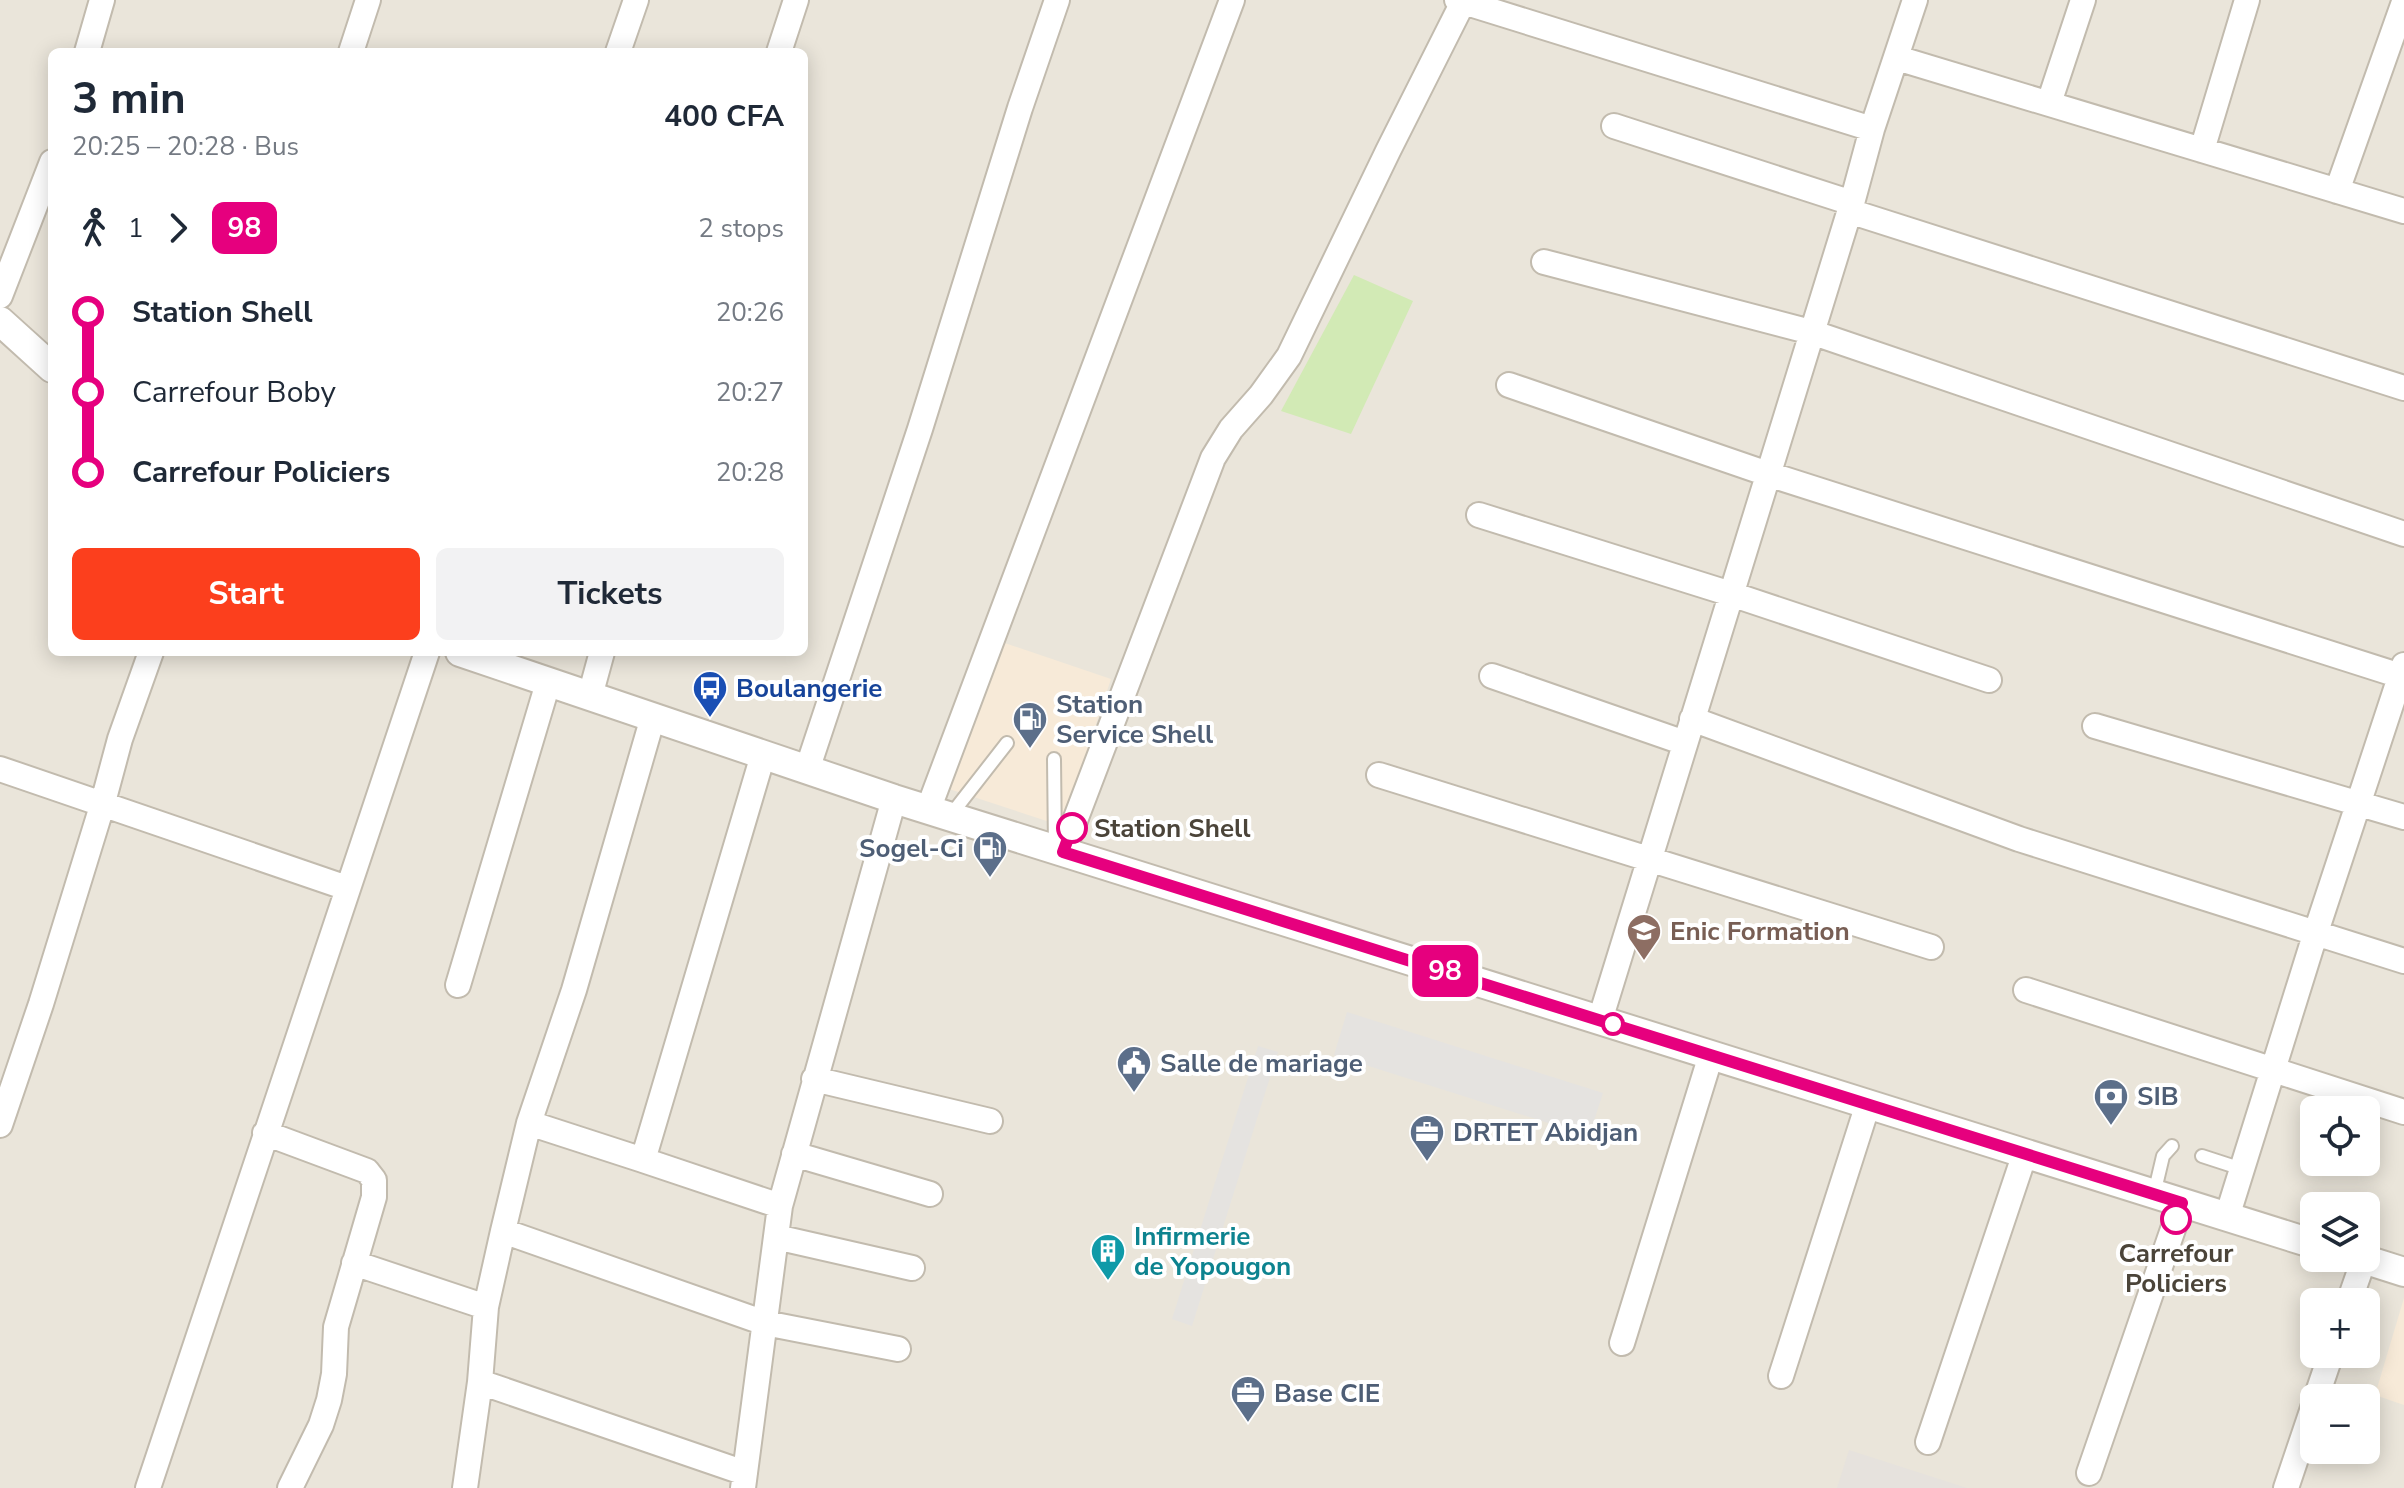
<!DOCTYPE html>
<html lang="en">
<head>
<meta charset="utf-8">
<style>
  :root { --surface:#fff; --page:#f2f2f3; --text:#1f2937; --muted:#747a83; --accent:#fc3f1d }
  body { margin:0; font-family:"Nunito Sans",sans-serif; background:var(--page); color:var(--text); height:100vh; display:flex; flex-direction:column; font-size:30px; white-space:nowrap }
  * { box-sizing:border-box; margin:0 }
  p { font-size:26px; color:var(--muted) }
  .icon { flex:none; width:44px; height:44px; fill:none; stroke:currentColor; stroke-width:2; stroke-linecap:round; stroke-linejoin:round }
  .map { position:relative; flex:1; overflow:hidden }
  .details { position:absolute; left:48px; top:48px; width:760px; height:608px; display:flex; flex-direction:column; background:var(--surface); border-radius:12px; box-shadow:0 4px 20px #0003 }
  .details>* { flex:none }
  .badge { padding:0 16px; border-radius:12px; font-size:28px; line-height:52px }
  .controls { position:absolute; left:2300px; top:1096px; display:grid; gap:16px }
  .controls a { display:grid; place-items:center; width:80px; height:80px; border-radius:12px; background:var(--surface); box-shadow:0 4px 20px #0003; font-size:40px }
  .map>.badge { position:absolute; translate:-50% -50%; box-shadow:0 0 0 4px #fff }
  .legs { display:flex; align-items:center; gap:12px; height:88px; padding:0 24px; font-size:26px }
  .legs p { margin-inline-start:auto }
  .headline { display:flex; align-items:center; justify-content:space-between; height:136px; padding:0 24px }
  h1 { font-size:44px; font-weight:700; line-height:60px }
  .button { display:flex; gap:16px; margin-top:auto; padding:16px 24px }
  .button a { flex:1; height:92px; border-radius:12px; background:var(--accent); color:#fff; font-size:32px; font-weight:700; line-height:92px; text-align:center }
  .button a+a { background:var(--page); color:var(--text) }
  ul { padding:0 24px; list-style:none }
  li { display:flex; align-items:center; gap:28px; height:80px; font-size:30px }
  li i { display:grid; place-items:center; width:12px; height:100%; margin:0 10px; background:currentColor }
  li i::after { content:''; width:20px; height:20px; margin:-10px; border:6px solid; border-radius:50%; background:var(--surface) }
  li p { margin-inline-start:auto }
  li:first-child i { background:linear-gradient(#0000 50%,currentColor 0) }
  li:last-child i { background:linear-gradient(currentColor 50%,#0000 0) }
  .map>svg:first-child { display:block }
  .residential { fill:#eae5da; fill-rule:evenodd }
  .commercial { fill:#f7ead8 }
  .industrial { fill:#e6e2dd }
  .grass { fill:#d2eab5 }
  .parking { fill:#e5e3e0 }
  .lines { fill:none; stroke-linecap:round; stroke-linejoin:round }
  .service-casing { stroke:#c2bbae; stroke-width:16 }
  .minor-casing { stroke:#c2bbae; stroke-width:28 }
  .tertiary-casing { stroke:#c2bbae; stroke-width:32 }
  .service { stroke:#fff; stroke-width:12 }
  .minor { stroke:#fff; stroke-width:24 }
  .tertiary { stroke:#fff; stroke-width:28 }
  .line-1-casing { stroke:#fff; stroke-width:18 }
  .line-1 { stroke:#e6007e; stroke-width:12 }
  .stop-1-dot { fill:#fff; stroke:#e6007e; stroke-width:4 }
  .labels { text-anchor:middle; dominant-baseline:central; stroke-width:8; stroke-linejoin:round; paint-order:stroke }
  .transit-label { font-size:26px; font-weight:bold; fill:#164399; stroke:#fff; text-anchor:start }
  .service-label { font-size:26px; font-weight:bold; fill:#4e5e75; stroke:#fff; text-anchor:start }
  .stop-label { font-size:26px; font-weight:bold; fill:#4b4439; stroke:#fff; text-anchor:start }
  .education-label { font-size:26px; font-weight:bold; fill:#785e54; stroke:#fff; text-anchor:start }
  .culture-label { font-size:26px; font-weight:bold; fill:#0d838f; stroke:#fff; text-anchor:start }
</style>
</head>
<body>
<div class="map">
<svg width="2404" height="1488" viewBox="0 0 2404 1488">
  <rect width="100%" height="100%" fill="#f6f3ec"/>
  <path class="residential" d="M 0,0 L 2404,0 L 2404,1488 L 0,1488 ZM 52,52 L 804,52 L 804,652 L 52,652 ZM 2314,1110 L 2366,1110 L 2366,1162 L 2314,1162 ZM 2314,1206 L 2366,1206 L 2366,1258 L 2314,1258 ZM 2314,1302 L 2366,1302 L 2366,1354 L 2314,1354 ZM 2314,1398 L 2366,1398 L 2366,1450 L 2314,1450 Z"/>
  <path class="commercial" d="M 990,638 L 1111,679 L 1062,826 L 940,786 Z
    M 2404,1298 L 2404,1405 L 2375,1395 Z"/>
  <path class="industrial" d="M 1849,1450 L 1967,1488 L 1837,1488 Z"/>
  <path class="grass" d="M 1354,275 L 1413,301 L 1351,434 L 1281,411 Z"/>
  <path class="parking" d="M 1347,1012 L 1603,1093 L 1589,1136 L 1334,1055 Z
    M 1258,1046 L 1278,1052 L 1192,1326 L 1172,1319 Z"/>
  <g class="lines">
    <g class="service-casing">
      <path id="service" d="M 1054,759 L 1055,849
        M 950,816 L 1007,743
        M 2202,1156 L 2242,1169
        M 2154,1194 L 2163,1156 L 2172,1146"/>
    </g>
    <g class="minor-casing">
      <path id="minor" d="M 1457,0 L 1872,129
        M 87,52 L 102,0
        M 351,52 L 368,0
        M 618,52 L 636,0
        M 779,52 L 796,0
        M 1897,58 L 2404,211
        M 2049,103 L 2083,0
        M 1614,126 L 1852,203
        M 2202,150 L 2247,0
        M 2337,191 L 2404,2
        M 1849,211 L 2404,388
        M 1544,262 L 1811,332 L 2404,534
        M 0,296 L 52,162
        M 1509,385 L 1768,474 L 2404,677
        M 1479,515 L 1731,594 L 1989,680
        M 1492,676 L 1685,743
        M 590,696 L 602,652
        M 1692,719 L 2019,839 L 2404,961
        M 2095,726 L 2404,817
        M 763,755 L 643,1160 L 780,1206
        M 0,769 L 347,888
        M 807,770 L 920,429 L 1020,108 L 1057,0
        M 1379,775 L 1931,947
        M 928,810 L 1232,0
        M 1063,852 L 1213,458 L 1231,429 L 1261,395 L 1289,356 L 1388,151 L 1463,2
        M 458,985 L 548,683
        M 2026,990 L 2404,1112
        M 1600,1020 L 1852,203 L 1872,129 L 1915,0
        M 814,1079 L 990,1121
        M 529,1123 L 643,1160
        M 0,1125 L 41,1004 L 102,806 L 120,739 L 151,652
        M 265,1133 L 367,1171 L 374,1180 L 374,1197 L 336,1327 L 334,1374 L 329,1400 L 321,1425 L 290,1488
        M 794,1154 L 930,1194
        M 2227,1217 L 2315,935 L 2404,665
        M 503,1231 L 765,1323 L 898,1349
        M 776,1237 L 912,1268
        M 354,1263 L 486,1307
        M 2349,1302 L 2364,1259
        M 1622,1343 L 1711,1055
        M 1781,1376 L 1868,1104
        M 480,1382 L 745,1473
        M 2316,1398 L 2331,1354
        M 1928,1442 L 2025,1153
        M 2089,1473 L 2182,1203
        M 148,1488 L 427,652
        M 465,1488 L 480,1382 L 486,1307 L 503,1231 L 529,1123 L 574,990 L 653,717
        M 743,1488 L 780,1206 L 894,799
        M 2286,1488 L 2314,1405"/>
    </g>
    <g class="tertiary-casing">
      <path id="tertiary" d="M 0,321 L 52,368
        M 460,652 L 894,799 L 2314,1244
        M 2360,1258 L 2404,1272"/>
    </g>
    <use href="#service" class="service"/>
    <use href="#minor" class="minor"/>
    <use href="#tertiary" class="tertiary"/>
  </g>
  <g class="lines">
    <g class="line-1-casing">
      <path id="line-1" d="M 1072,828 L 1063,852 L 2182,1203 L 2176,1219"/>
    </g>
    <use href="#line-1" class="line-1"/>
  </g>
  <defs>
    <g id="bus-pin" transform="scale(1.8)"><path d="M0 17L-7.5 6A9.5 9.5 0 1 1 7.5 6Z" fill="#1a4fb4" stroke="#fff"/><path d="M-5-6H5V4H4V6H2V4H-2V6H-4V4H-5ZM-3.5-4V0h7V-4ZM-3.5 1.2v1.5H-2V1.2ZM2 1.2v1.5H3.5V1.2Z" fill="#fff"/></g>
    <g id="fuel-pin" transform="scale(1.8)"><path d="M0 17L-7.5 6A9.5 9.5 0 1 1 7.5 6Z" fill="#5c6f8a" stroke="#fff"/><path d="M-5.5-6h7V0h2V4h1.3V-2.5L3-4.5l.8-.8L6-3V5H2.5V1h-1V6h-7ZM-4.2-4.7v3.2H.2V-4.7Z" fill="#fff"/></g>
    <g id="school-pin" transform="scale(1.8)"><path d="M0 17L-7.5 6A9.5 9.5 0 1 1 7.5 6Z" fill="#8d6e63" stroke="#fff"/><path d="M0-5L7-2L0 1L-7-2ZM-4 1L0 2.5L4 1V4Q0 6-4 4Z" fill="#fff"/></g>
    <g id="civic-pin" transform="scale(1.8)"><path d="M0 17L-7.5 6A9.5 9.5 0 1 1 7.5 6Z" fill="#5c6f8a" stroke="#fff"/><path d="M-.6-6.5H3V-4.5H.6V-3L4-1V1h2V6H-6V1h2V-1L-.6-3ZM-1.2 2.5V6h2.4V2.5Z" fill="#fff"/></g>
    <g id="bank-pin" transform="scale(1.8)"><path d="M0 17L-7.5 6A9.5 9.5 0 1 1 7.5 6Z" fill="#5c6f8a" stroke="#fff"/><path d="M-6-4H6V4H-6ZM0-2.3a2.3 2.3 0 1 0 0 4.6a2.3 2.3 0 1 0 0-4.6Z" fill="#fff"/></g>
    <g id="office-pin" transform="scale(1.8)"><path d="M0 17L-7.5 6A9.5 9.5 0 1 1 7.5 6Z" fill="#5c6f8a" stroke="#fff"/><path d="M-6-3h4V-5.5h4V-3h4V5H-6ZM-1-4.5V-3h2v-1.5ZM-6 0V1H6V0Z" fill="#fff"/></g>
    <g id="building-pin" transform="scale(1.8)"><path d="M0 17L-7.5 6A9.5 9.5 0 1 1 7.5 6Z" fill="#0f9aa8" stroke="#fff"/><path d="M-4-6H4V6H1V3H-1V6H-4ZM-2.5-4.3h1.7v1.8h-1.7ZM.8-4.3h1.7v1.8H.8ZM-2.5-1h1.7V.8h-1.7ZM.8-1h1.7V.8H.8Z" fill="#fff"/></g>
  </defs>
  <g fill-rule="evenodd">
    <use href="#bus-pin" x="710" y="688"/>
    <use href="#fuel-pin" x="1030" y="719"/>
    <use href="#fuel-pin" x="990" y="848"/>
    <use href="#school-pin" x="1644" y="931"/>
    <use href="#civic-pin" x="1134" y="1063"/>
    <use href="#bank-pin" x="2111" y="1096"/>
    <use href="#office-pin" x="1427" y="1132"/>
    <use href="#building-pin" x="1108" y="1251"/>
    <use href="#office-pin" x="1248" y="1393"/>
  </g>
  <g class="stop-1-dot">
    <circle cx="1072" cy="828" r="14"/>
    <circle cx="1613" cy="1024" r="10"/>
    <circle cx="2176" cy="1219" r="14"/>
  </g>
  <g class="labels">
    <g class="transit-label">
      <text x="736" y="688">Boulangerie</text>
    </g>
    <g class="service-label">
      <text x="1056" y="704">Station<tspan x="1056" dy="30">Service Shell</tspan></text>
      <text x="964" y="848" text-anchor="end">Sogel-Ci</text>
      <text x="1160" y="1063">Salle de mariage</text>
      <text x="2137" y="1096">SIB</text>
      <text x="1453" y="1132">DRTET Abidjan</text>
      <text x="1274" y="1393">Base CIE</text>
    </g>
    <g class="stop-label">
      <text x="1094" y="828">Station Shell</text>
      <text x="2176" y="1253" text-anchor="middle">Carrefour<tspan x="2176" dy="30">Policiers</tspan></text>
    </g>
    <g class="education-label">
      <text x="1670" y="931">Enic Formation</text>
    </g>
    <g class="culture-label">
      <text x="1134" y="1236">Infirmerie<tspan x="1134" dy="30">de Yopougon</tspan></text>
    </g>
  </g>
</svg>
<div class="controls">
<a><svg class="icon" aria-label="locate" viewBox="0 0 24 24"><circle cx="12" cy="12" r="6"/><path d="M12 2v4M12 18v4M2 12h4M18 12h4"/></svg></a>
<a><svg class="icon" aria-label="layers" viewBox="0 0 24 24"><path d="M12 4l9 5-9 5-9-5zM3 14l9 5 9-5"/></svg></a>
<a>+</a>
<a>−</a>
</div>
<b class="badge" style="left:1445px;top:971px;background:#e6007e;color:#fff">98</b>
<section class="details">
<div class="headline"><div><h1>3 min</h1><p>20:25 – 20:28 · Bus</p></div><b>400 CFA</b></div>
<div class="legs"><svg class="icon" aria-label="walk" viewBox="0 0 24 24"><circle cx="13" cy="4" r="2"/><path d="M13 8l-2 6 4 7M11 14l-3 7M7 12l3-4h3l4 4"/></svg>1<svg class="icon" aria-label="forward" viewBox="0 0 24 24"><path d="M9 5l7 7-7 7"/></svg><b class="badge" style="background:#e6007e;color:#fff">98</b><p>2 stops</p></div>
<ul>
<li><i style="color:#e6007e"></i><b>Station Shell</b><p>20:26</p></li>
<li><i style="color:#e6007e"></i><span>Carrefour Boby</span><p>20:27</p></li>
<li><i style="color:#e6007e"></i><b>Carrefour Policiers</b><p>20:28</p></li>
</ul>
<div class="button"><a>Start</a><a>Tickets</a></div>
</section>
</div>
</body>
</html>
